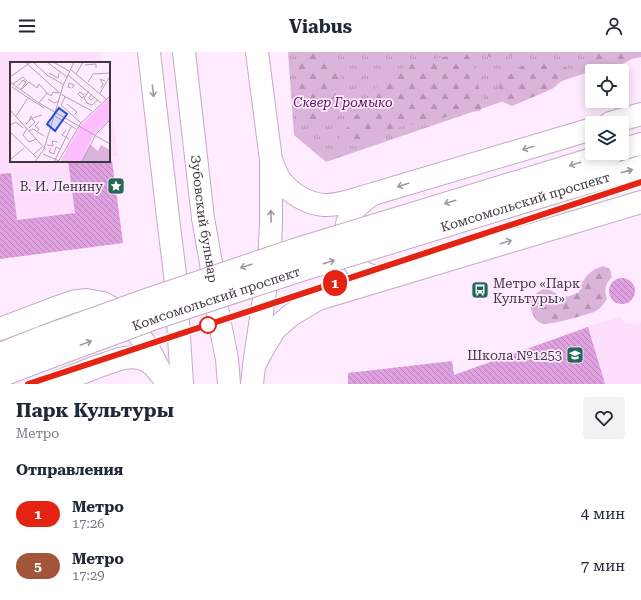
<!DOCTYPE html>
<html lang="ru">
<head>
<meta charset="utf-8">
<style>
  :root { --surface:#fff; --page:#f2f2f3; --text:#1f2937; --muted:#747a83 }
  body { margin:0; font-family:"Roboto Serif",serif; background:var(--page); color:var(--text); height:100vh; display:flex; flex-direction:column; font-size:15px; white-space:nowrap }
  * { box-sizing:border-box; margin:0 }
  p { font-size:13px; color:var(--muted) }
  .icon { flex:none; width:22px; height:22px; fill:none; stroke:currentColor; stroke-width:2; stroke-linecap:round; stroke-linejoin:round }
  .map { position:relative; height:332px; overflow:hidden }
  .panel { display:flex; flex-direction:column; background:var(--surface); flex:1 }
  .panel>* { flex:none }
  .badge { padding:0 8px; border-radius:13px; font-size:14px; line-height:26px }
  .fabs { position:absolute; left:585px; top:12px; display:grid; gap:8px }
  .fabs a { display:grid; place-items:center; width:44px; height:44px; border-radius:4px; background:var(--surface); box-shadow:0 2px 10px #0003; font-size:20px }
  .map>.badge { position:absolute; translate:-50% -50%; box-shadow:0 0 0 2px #fff }
  h2 { padding:0 16px; font-size:15px; line-height:36px }
  .round { display:grid; place-items:center; flex:none; width:42px; height:42px; border-radius:4px; background:var(--page) }
  .head { display:flex; align-items:center; justify-content:space-between; height:68px; padding:0 16px }
  h1 { font-size:19px; font-weight:700; line-height:30px }
  ul { padding:0; list-style:none }
  li { display:flex; align-items:center; gap:12px; height:52px; padding:0 16px }
  li div { flex:1 }
  li b { display:block; font-size:15px }
  li em { font-style:normal }
  li .badge { min-width:44px; font-weight:700; text-align:center }
  header { display:flex; justify-content:space-between; align-items:center; height:52px; padding:0 16px; background:var(--surface); font-size:18px; font-weight:700 }
  .map>svg:first-child { display:block }
  .built { fill:#fddefd }
  .grass { fill:url(#grass-tufts) }
  .forest { fill:url(#forest-firs) }
  .building { fill:url(#building-back-hatch) }
  .lines { fill:none; stroke-linecap:round; stroke-linejoin:round }
  .secondary-casing { stroke:#c3abc3; stroke-width:24 }
  .primary-casing { stroke:#c3abc3; stroke-width:24 }
  .secondary { stroke:#fff; stroke-width:22 }
  .primary { stroke:#fff; stroke-width:22 }
  .secondary-bridge-casing { stroke:#c3abc3; stroke-width:24; stroke-linecap:butt }
  .primary-bridge-casing { stroke:#c3abc3; stroke-width:24; stroke-linecap:butt }
  .secondary-bridge { stroke:#fff; stroke-width:22 }
  .primary-bridge { stroke:#fff; stroke-width:22 }
  .oneway { stroke:#9f9a9f }
  .line-casing { stroke:#fff; stroke-width:9 }
  .line { stroke:#e42313; stroke-width:6 }
  .stop-dot { fill:#fff; stroke:#e42313; stroke-width:2 }
  .labels { text-anchor:middle; dominant-baseline:central; stroke-width:3.5; stroke-linejoin:round; paint-order:stroke }
  .park-label { font-size:13px; font-style:italic; fill:#590e5d; stroke:#ffebff }
  .poi-label { font-size:13px; fill:#3f353f; stroke:#ffebff; text-anchor:end }
  .street-label { font-size:13px; fill:#3f353f; stroke:#ffebff }
  .inset-river { fill:none; stroke:#fdbdfe; stroke-width:2 }
  .inset-road { fill:none; stroke:#b2a2b2; stroke-width:1 }
  .view { fill:#1d4ed8; fill-opacity:0.15; stroke:#1d4ed8; stroke-width:2 }
  .inset-edge { fill:none; stroke:#3f353f; stroke-width:2 }
</style>
</head>
<body>
<header><svg class="icon" aria-label="menu" viewBox="0 0 24 24"><path d="M4 6h16M4 12h16M4 18h16"/></svg>Viabus<svg class="icon" aria-label="person" viewBox="0 0 24 24"><circle cx="12" cy="8" r="4"/><path d="M4 21q1-7 8-7t8 7"/></svg></header>
<div class="map">
<svg width="641" height="332" viewBox="0 0 641 332">
  <defs>
    <pattern id="grass-tufts" width="24" height="20" patternUnits="userSpaceOnUse"><rect width="24" height="20" fill="#dbb4db"/><path d="M3 7l-1-3M5 7V3M7 7l1-3M15 17l-1-3M17 17v-4M19 17l1-3" fill="none" stroke="#b393b3"/></pattern>
    <pattern id="forest-firs" width="22" height="20" patternUnits="userSpaceOnUse"><rect width="22" height="20" fill="#dbb4db"/><path d="M5 1l3.5 6h-7zM16 11l3.5 6h-7z" fill="#b393b3"/></pattern>
    <pattern id="building-back-hatch" width="6" height="6" patternUnits="userSpaceOnUse"><rect width="6" height="6" fill="#e0a1e1"/><path d="M-1 5l2 2M0 0l6 6M5-1l2 2" fill="none" stroke="#b784b8"/></pattern>
  </defs>
  <rect width="100%" height="100%" fill="#ffebff"/>
  <path class="built" d="M 0,0 L 100,0 L 101,11 L 11,11 L 11,109 L 109,109 L 109,69 L 113,68 L 118,104 L 112,105 L 123,191 L 0,207 Z
    M 621,265 L 625,272 L 641,270 L 641,332 L 458,332 L 455,322 L 589,274 Z"/>
  <path class="grass" d="M 288,0 L 641,0 L 641,2 L 326,110 L 294,83 Z"/>
  <path class="forest" d="M 300,0 L 327,0 L 332,13 L 344,29 L 322,75 L 311,77 L 301,46 L 296,12 Z
    M 464,0 L 472,8 L 480,40 L 485,49 L 480,59 L 469,60 L 405,74 L 383,80 L 353,94 L 338,88 L 382,27 C 394,19 410,12 423,9 C 437,6 451,4 464,0 Z
    M 487,0 L 527,0 L 499,6 L 489,5 Z
    M 596,0 L 641,0 L 641,5 L 632,7 L 609,19 L 592,19 L 592,21 L 589,19 Z
    M 557,9 L 566,16 L 564,27 L 552,37 L 512,54 L 503,50 L 499,29 L 524,13 Z
    M 603,214 L 610,217 L 612,225 C 605,233 604,237 607,247 C 604,251 601,256 596,259 C 591,262 549,273 544,272 C 533,270 530,256 530,247 C 536,241 544,233 552,239 C 556,241 559,244 563,245 C 569,245 574,242 579,240 C 582,226 590,218 603,214 Z"/>
  <path class="building" d="M 68,109 L 112,109 L 123,191 L 0,207 L 0,122 L 11,121 L 17,168 L 75,161 Z
    M609 239a13 13 0 1 1 26 0a13 13 0 1 1-26 0Z
    M 588,275 L 605,332 L 348,332 L 348,321 L 452,309 L 454,323 Z"/>
  <g class="lines">
    <g class="secondary-casing">
      <path id="secondary" d="M 610,71 L 641,62
        M 271,108 C 274,114 276,122 280,128 C 290,141 307,152 324,153 C 339,154 358,146 373,142 L 592,77
        M 370,144 C 363,149 356,154 352,161 C 341,177 345,204 360,218 C 368,225 379,225 389,225
        M 254,313 L 269,213 L 271,172 L 271,108 L 257,0
        M 0,324 L 50,305
        M 52,332 C 68,326 84,320 99,314 C 112,310 125,303 139,306 C 150,308 156,316 163,325"/>
    </g>
    <g class="primary-casing">
      <g id="primary">
        <path d="M 149,0 L 169,174 L 175,222 L 182,332"/>
        <path id="s1" d="M 184,0 L 203,166 L 211,211 L 218,262 L 227,307 L 229,332"/>
        <path d="M 622,98 L 641,92"/>
        <path d="M 0,277 L 58,255 L 72,250 L 86,248 L 103,251 L 114,257 L 129,270 L 147,294 L 167,332"/>
        <path d="M 0,302 L 43,285"/>
        <path d="M 252,332 L 254,314 L 264,295 L 275,277 L 291,263 L 318,247 L 641,150"/>
      </g>
    </g>
    <use href="#secondary" class="secondary"/>
    <use href="#primary" class="primary"/>
    <g class="secondary-bridge-casing">
      <g id="secondary-bridge">
        <path id="s2" d="M 50,305 L 158,265 L 301,218 L 559,139 L 641,115"/>
      </g>
    </g>
    <g class="primary-bridge-casing">
      <path id="primary-bridge" d="M 43,285 L 149,247 L 294,198 L 612,101"/>
    </g>
    <use href="#secondary-bridge" class="secondary-bridge"/>
    <use href="#primary-bridge" class="primary-bridge"/>
  </g>
  <defs><path id="oneway-shaft" d="M-6 0H5M1.5-3L5.5 0L1.5 3" fill="none" stroke-width="1.6" stroke-linecap="round" stroke-linejoin="round"/></defs>
  <g class="oneway">
    <use href="#oneway-shaft" transform="translate(153 39) rotate(84)"/>
    <use href="#oneway-shaft" transform="translate(528 96) rotate(163)"/>
    <use href="#oneway-shaft" transform="translate(575 112) rotate(163)"/>
    <use href="#oneway-shaft" transform="translate(627 119) rotate(-16)"/>
    <use href="#oneway-shaft" transform="translate(403 133) rotate(163)"/>
    <use href="#oneway-shaft" transform="translate(450 150) rotate(163)"/>
    <use href="#oneway-shaft" transform="translate(271 164) rotate(-91)"/>
    <use href="#oneway-shaft" transform="translate(506 190) rotate(-17)"/>
    <use href="#oneway-shaft" transform="translate(329 210) rotate(-17)"/>
    <use href="#oneway-shaft" transform="translate(246 214) rotate(162)"/>
    <use href="#oneway-shaft" transform="translate(86 291) rotate(-20)"/>
  </g>
  <g class="lines">
    <g class="line-casing">
      <path id="line" d="M 28,332 L 641,130"/>
    </g>
    <use href="#line" class="line"/>
  </g>
  <defs>
    <g id="sight-square" transform="scale(0.9)"><rect x="-9" y="-9" width="18" height="18" rx="4" fill="#236758" stroke="#ffebff"/><path d="M0-6L1.8-2.2L6-1.7L2.9 1.2L3.7 5.4L0 3.3L-3.7 5.4L-2.9 1.2L-6-1.7L-1.8-2.2Z" fill="#fff"/></g>
    <g id="bus-square" transform="scale(0.9)"><rect x="-9" y="-9" width="18" height="18" rx="4" fill="#236758" stroke="#ffebff"/><path d="M-5-6H5V4H4V6H2V4H-2V6H-4V4H-5ZM-3.5-4V0h7V-4ZM-3.5 1.2v1.5H-2V1.2ZM2 1.2v1.5H3.5V1.2Z" fill="#fff"/></g>
    <g id="school-square" transform="scale(0.9)"><rect x="-9" y="-9" width="18" height="18" rx="4" fill="#236758" stroke="#ffebff"/><path d="M0-5L7-2L0 1L-7-2ZM-4 1L0 2.5L4 1V4Q0 6-4 4Z" fill="#fff"/></g>
  </defs>
  <g fill-rule="evenodd">
    <use href="#sight-square" x="116" y="134"/>
    <use href="#bus-square" x="480" y="238"/>
    <use href="#school-square" x="575" y="303"/>
  </g>
  <circle class="stop-dot" cx="208" cy="273" r="8"/>
  <g class="labels">
    <g class="park-label">
      <text x="343" y="50">Сквер Громыко</text>
    </g>
    <g class="poi-label">
      <text x="103" y="134">В. И. Ленину</text>
      <text x="493" y="231" text-anchor="start">Метро «Парк<tspan x="493" dy="15">Культуры»</tspan></text>
      <text x="562" y="303">Школа №1253</text>
    </g>
    <g class="street-label">
      <text stroke="none"><textPath href="#s2" startOffset="500">Комсомольский проспект</textPath></text>
      <text stroke="none"><textPath href="#s1" startOffset="168">Зубовский бульвар</textPath></text>
      <text stroke="none"><textPath href="#s2" startOffset="176">Комсомольский проспект</textPath></text>
    </g>
  </g>
  <g transform="translate(10 10)">
    <rect width="100" height="100" fill="#ffebff"/>
    <path d="M 80,82 L 88,89 L 91,83 L 100,88 L 100,100 L 70,100 Z" fill="#dbb4db"/>
    <path d="M 100,35 L 100,58 L 84,72 L 70,100 L 50,100 L 71,63 Z" fill="#fdbdfe"/>
    <path class="inset-river" d="M 78,68 L 100,46M 81,69 L 100,50M 59,100 L 58,86 L 69,82 L 76,71M 62,100 L 79,71"/>
    <path class="inset-road" d="M 15,0 L 51,32M 23,0 L 37,13 L 54,23M 37,0 L 57,15M 43,0 L 59,9M 75,3 L 86,2 L 86,6M 60,7 L 96,37M 39,11 L 48,16 L 49,11M 66,12 L 73,0M 58,13 L 91,41M 0,15 L 21,0M 0,20 L 29,41 L 100,82M 78,20 L 83,12 L 100,11M 3,22 L 13,15 L 17,19M 8,24 L 13,18 L 16,20 L 11,27M 2,25 L 34,46M 61,26 L 58,25 L 59,21 L 64,23 L 62,26M 91,26 L 93,22 L 90,17 L 95,19M 11,28 L 19,20 L 27,26 L 29,22 L 37,31M 79,29 L 74,36 L 77,41 L 82,43 L 88,38M 90,31 L 100,14M 82,32 L 79,36 L 81,38 L 85,35M 54,34 L 82,49M 74,34 L 72,36 L 68,32 L 70,30 L 74,33M 38,37 L 44,41 L 49,39M 29,41 L 37,31 L 41,34 L 43,30 L 49,31M 57,42 L 67,50 L 64,53M 51,43 L 71,61M 51,43 L 55,35 L 52,32M 0,48 L 36,88M 6,54 L 18,36M 45,54 L 66,67M 16,62 L 22,56 L 21,54 L 19,59M 0,63 L 6,60 L 13,66M 17,66 L 13,73 L 19,80 L 26,77M 19,66 L 25,60 L 22,57 L 25,55 L 32,53M 56,68 L 52,73 L 59,77M 19,69 L 23,67 L 34,74M 27,69 L 29,67 L 25,64 L 29,60M 0,70 L 27,96M 37,83 L 43,84 L 42,79 L 47,80M 41,86 L 39,90 L 44,92 L 46,85 L 50,87M 33,92 L 49,99M 23,93 L 32,85M 0,98 L 14,86M 25,100 L 34,87 L 53,24 L 64,0M 44,100 L 61,65M 48,100 L 71,61 L 100,34M 72,100 L 86,72 L 100,58"/>
    <path class="view" d="M 49,46 L 57,52 L 45,69 L 37,62 Z"/>
    <rect width="100" height="100" class="inset-edge"/>
  </g>
</svg>
<div class="fabs">
<a><svg class="icon" aria-label="locate" viewBox="0 0 24 24"><circle cx="12" cy="12" r="6"/><path d="M12 2v4M12 18v4M2 12h4M18 12h4"/></svg></a>
<a><svg class="icon" aria-label="layers" viewBox="0 0 24 24"><path d="M12 4l9 5-9 5-9-5zM3 14l9 5 9-5"/></svg></a>
</div>
<b class="badge" style="left:335px;top:231px;background:#e42313;color:#fff">1</b>
</div>
<section class="panel">
<div class="head"><div><h1>Парк Культуры</h1><p>Метро</p></div><a class="round"><svg class="icon" aria-label="heart" viewBox="0 0 24 24"><path d="M12 20l-8-8c-3-5 5-10 8-4 3-6 11-1 8 4z"/></svg></a></div>
<h2>Отправления</h2>
<ul>
<li><span class="badge" style="background:#e42313;color:#fff">1</span><div><b>Метро</b><p>17:26</p></div><em>4 мин</em></li>
<li><span class="badge" style="background:#a35539;color:#fff">5</span><div><b>Метро</b><p>17:29</p></div><em>7 мин</em></li>
</ul>
</section>
</body>
</html>
